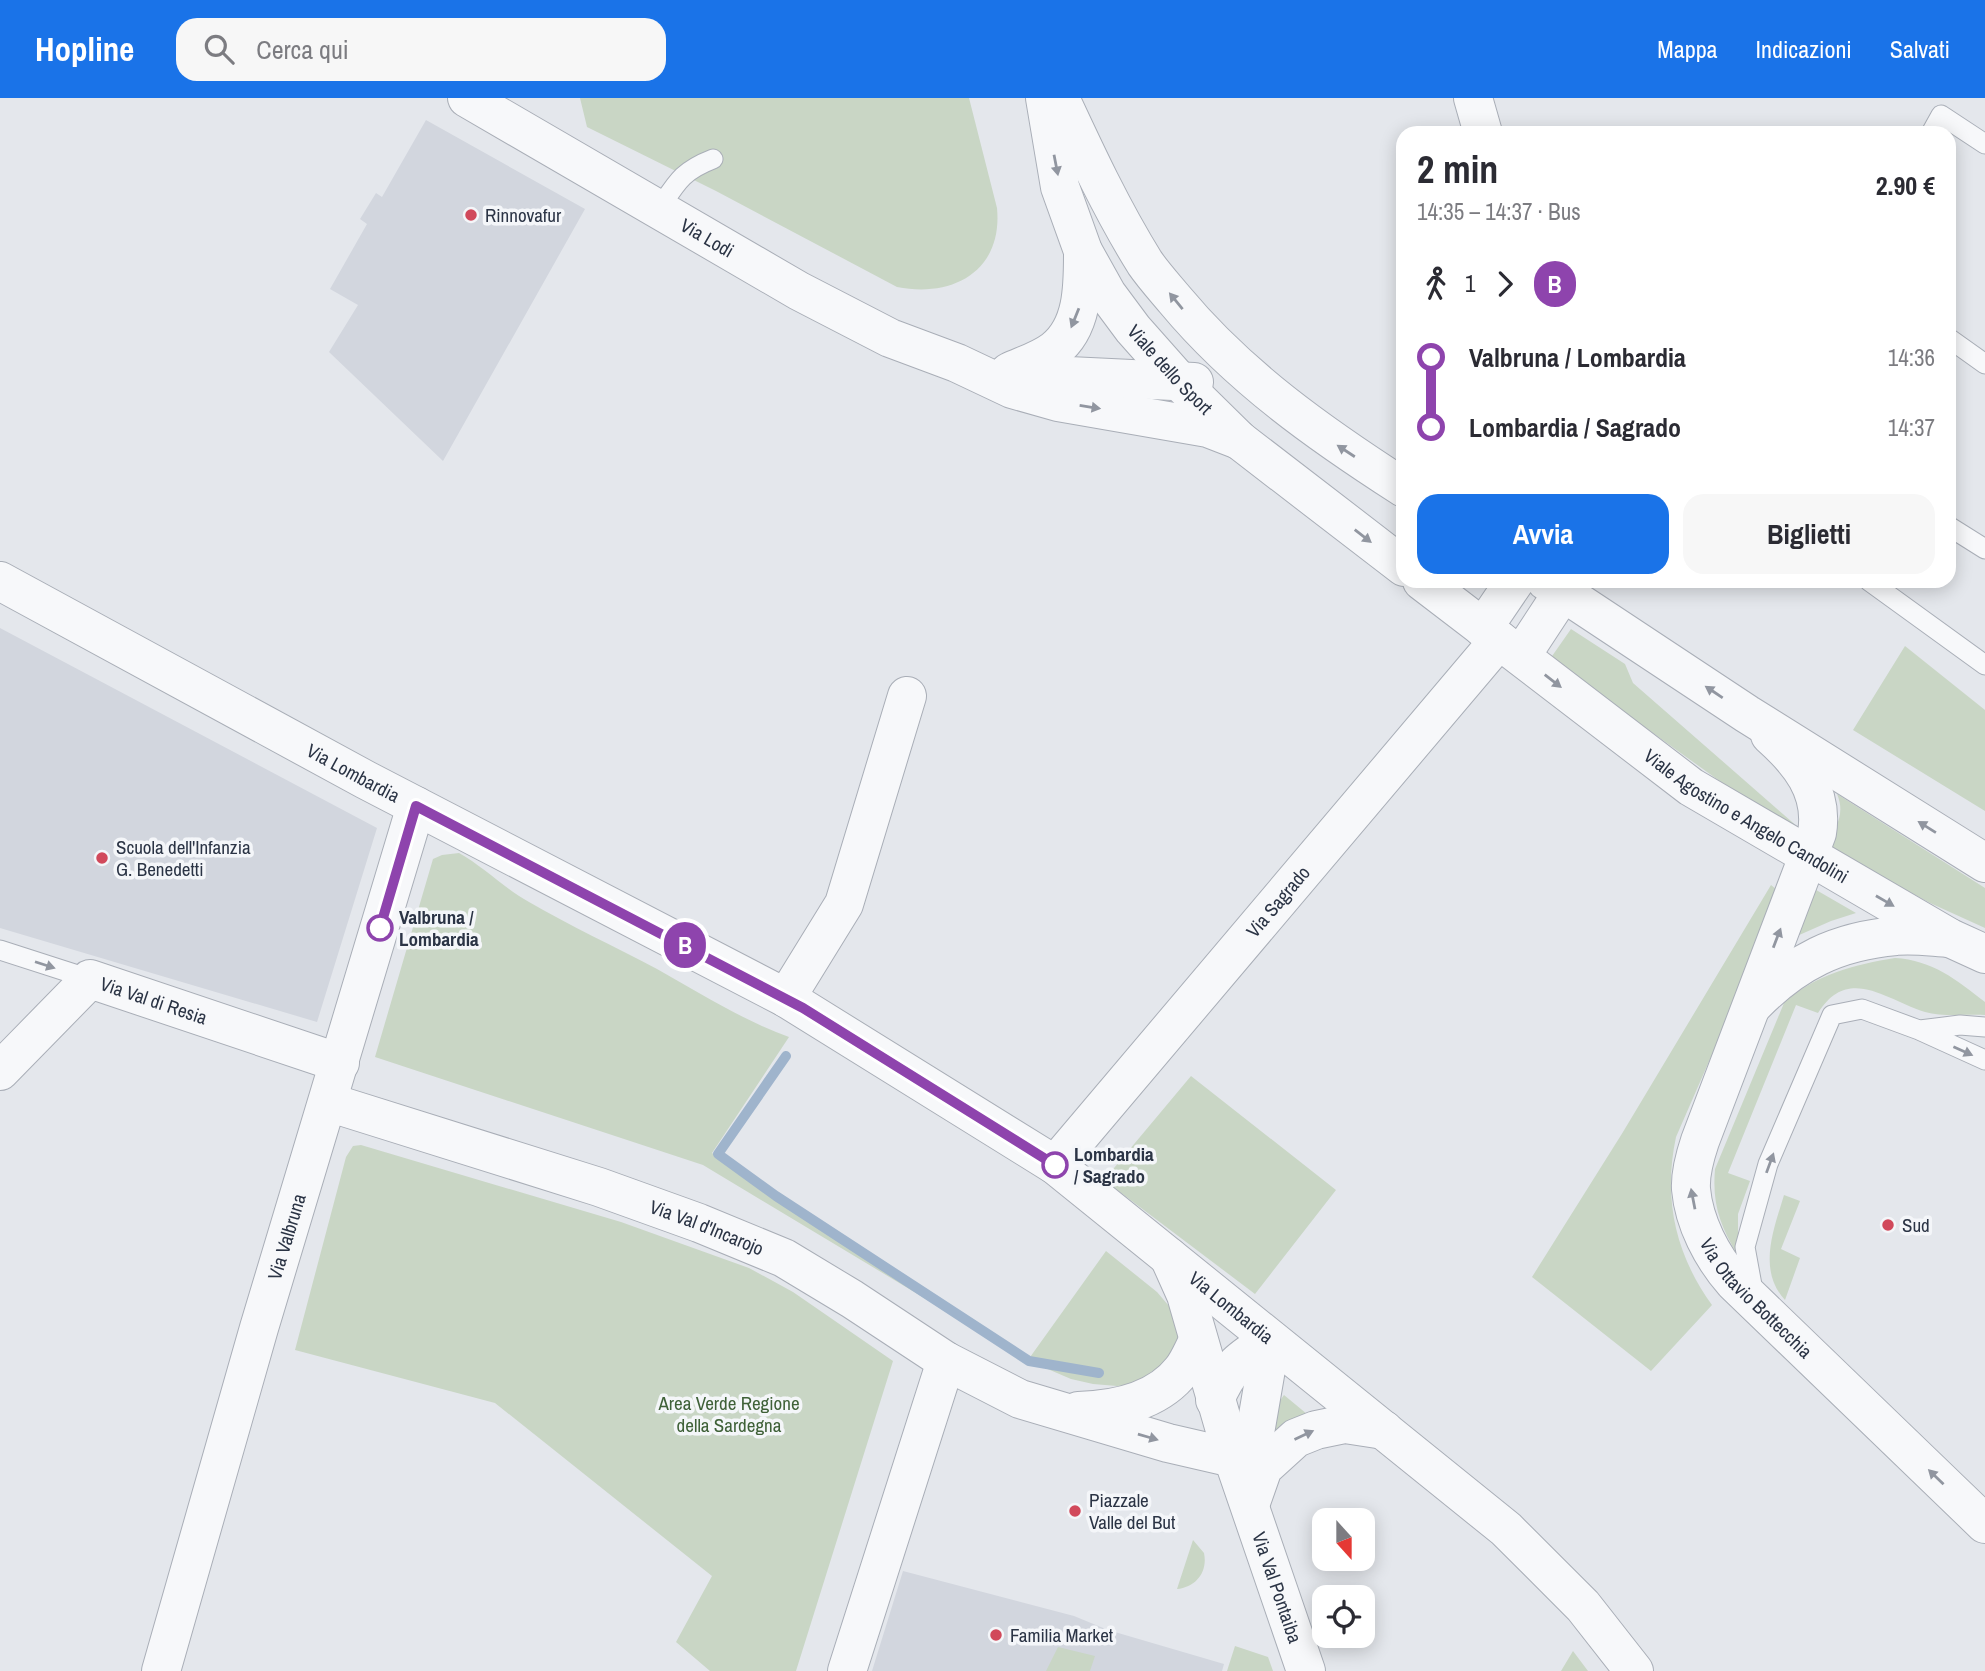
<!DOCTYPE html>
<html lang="it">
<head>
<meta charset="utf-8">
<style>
  :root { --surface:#fff; --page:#f7f7f7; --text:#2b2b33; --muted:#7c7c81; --accent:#1a73e8 }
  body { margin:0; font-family:"Archivo Narrow",sans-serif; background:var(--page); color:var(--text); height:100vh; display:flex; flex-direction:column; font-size:26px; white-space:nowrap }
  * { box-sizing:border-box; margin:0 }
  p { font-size:23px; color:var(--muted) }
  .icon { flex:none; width:38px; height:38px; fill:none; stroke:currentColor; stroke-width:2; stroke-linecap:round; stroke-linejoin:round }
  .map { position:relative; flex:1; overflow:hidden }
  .panel { position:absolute; left:1396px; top:28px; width:560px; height:462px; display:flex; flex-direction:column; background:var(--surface); border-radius:21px; box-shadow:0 4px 18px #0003 }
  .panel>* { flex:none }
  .badge { padding:0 14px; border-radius:23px; font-size:24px; line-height:46px }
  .needle { width:46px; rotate:159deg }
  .tools { position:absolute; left:1312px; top:1410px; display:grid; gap:14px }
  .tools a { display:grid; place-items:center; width:63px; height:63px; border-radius:14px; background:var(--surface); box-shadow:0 4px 18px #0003; font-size:35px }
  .map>.badge { position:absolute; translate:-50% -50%; box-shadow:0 0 0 4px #fff }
  .legs { display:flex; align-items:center; gap:10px; height:77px; padding:0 21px; font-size:23px }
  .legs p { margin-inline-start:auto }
  .overview { display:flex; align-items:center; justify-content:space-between; height:119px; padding:0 21px }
  h1 { font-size:38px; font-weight:700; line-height:52px }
  .action { display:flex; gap:14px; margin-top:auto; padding:14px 21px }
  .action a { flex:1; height:80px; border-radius:21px; background:var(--accent); color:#fff; font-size:28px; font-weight:700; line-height:80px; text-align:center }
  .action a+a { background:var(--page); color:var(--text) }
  ul { padding:0 21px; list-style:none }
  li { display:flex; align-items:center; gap:24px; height:70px; font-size:26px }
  li i { display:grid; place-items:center; width:10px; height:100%; margin:0 9px; background:currentColor }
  li i::after { content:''; width:18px; height:18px; margin:-9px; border:5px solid; border-radius:50%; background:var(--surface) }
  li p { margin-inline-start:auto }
  li:first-child i { background:linear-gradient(#0000 50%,currentColor 0) }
  li:last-child i { background:linear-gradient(currentColor 50%,#0000 0) }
  header { display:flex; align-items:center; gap:42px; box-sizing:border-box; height:98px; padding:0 35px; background:var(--accent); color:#fff }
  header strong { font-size:33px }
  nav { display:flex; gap:38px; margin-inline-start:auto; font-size:24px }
  .search { width:490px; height:63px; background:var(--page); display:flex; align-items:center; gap:18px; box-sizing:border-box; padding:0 24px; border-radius:21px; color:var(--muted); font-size:26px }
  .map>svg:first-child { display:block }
  .built { fill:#d2d6de }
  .green { fill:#c9d6c5 }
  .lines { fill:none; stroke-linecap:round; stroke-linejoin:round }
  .stream { stroke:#9fb4cc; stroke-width:10 }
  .service-casing { stroke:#a9aeb7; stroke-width:21 }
  .minor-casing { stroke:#a9aeb7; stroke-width:40 }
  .tertiary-casing { stroke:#a9aeb7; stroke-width:40 }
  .service { stroke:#f7f8fa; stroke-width:19 }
  .minor { stroke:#f7f8fa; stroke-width:38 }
  .tertiary { stroke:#f7f8fa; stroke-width:38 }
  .oneway { fill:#9196a0 }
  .line-1-casing { stroke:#fff; stroke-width:16 }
  .line-1 { stroke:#8e44ad; stroke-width:10 }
  .poi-dot { fill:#d1495b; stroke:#f4f6f9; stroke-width:2.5 }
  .stop-1-dot { fill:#fff; stroke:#8e44ad; stroke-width:3.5 }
  .labels { text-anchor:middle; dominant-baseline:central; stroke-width:7; stroke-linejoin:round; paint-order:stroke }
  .poi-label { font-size:19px; fill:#2b3445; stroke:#f4f6f9; text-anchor:start }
  .street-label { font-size:19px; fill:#2b3445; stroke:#f4f6f9 }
  .stop-label { font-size:19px; font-weight:bold; fill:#2b3445; stroke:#f4f6f9; text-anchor:start }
  .park-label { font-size:19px; fill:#3f6138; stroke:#f4f6f9 }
</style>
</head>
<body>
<header>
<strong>Hopline</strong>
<div class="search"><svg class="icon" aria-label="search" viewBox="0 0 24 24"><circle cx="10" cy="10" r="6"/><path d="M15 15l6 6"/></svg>Cerca qui</div>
<nav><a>Mappa</a><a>Indicazioni</a><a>Salvati</a></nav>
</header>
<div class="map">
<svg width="1985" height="1573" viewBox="0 0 1985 1573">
  <rect width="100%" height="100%" fill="#e4e7ec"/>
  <path class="built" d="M 426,22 L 585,111 L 443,363 L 329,254 L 358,207 L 330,191 L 367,126 L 360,121 L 376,95 L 382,99 Z
    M 0,530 L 377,730 L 317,924 L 0,830 Z
    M 903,1473 L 1074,1518 L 1108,1532 L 1224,1566 L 1222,1573 L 872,1573 Z"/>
  <path class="green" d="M 580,0 L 969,0 L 997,110 C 1003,173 953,200 897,189 L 716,93 L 587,29 Z
    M 1571,531 L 1625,566 L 1633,585 L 1807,737 L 1803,743 L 1550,561 Z
    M 1905,548 L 1985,612 L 1985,713 L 1853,632 Z
    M 1837,696 L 1985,790 L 1985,830 L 1930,805 L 1826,749 C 1835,730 1846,717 1837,696 Z
    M 459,755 C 484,769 504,790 529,804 C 570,828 614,848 657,871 C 700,895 742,922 789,939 L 712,1055 L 1028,1262 L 1106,1153 L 1157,1194 L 1169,1208 L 1179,1226 L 1179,1242 L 1163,1268 L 1130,1287 L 1117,1288 L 1093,1286 L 1071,1281 L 1029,1263 L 703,1067 L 375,959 L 433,761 L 442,757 Z
    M 1771,787 L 1782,796 L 1676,1039 C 1663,1100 1675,1156 1712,1207 L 1651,1273 L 1532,1179 L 1623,1034 Z
    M 1811,789 L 1856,815 L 1831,823 L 1797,838 Z
    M 1895,860 C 1932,862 1957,882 1985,904 L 1985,917 C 1966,916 1942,919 1925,914 C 1885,901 1848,867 1818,915 L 1796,907 L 1728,1075 L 1750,1083 L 1738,1116 L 1738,1158 C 1720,1127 1712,1107 1715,1071 L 1784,905 C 1814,877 1856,866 1895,860 Z
    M 1191,978 L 1336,1092 L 1255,1196 L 1104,1082 Z
    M 361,1047 L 621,1124 L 749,1170 L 793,1194 L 893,1263 L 796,1573 L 710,1573 L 676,1544 L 712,1478 L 495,1305 L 295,1252 L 346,1059 L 353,1048 Z
    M 1784,1097 L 1800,1103 L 1781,1151 L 1800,1160 L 1785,1202 C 1757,1172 1774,1131 1784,1097 Z
    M 1284,1297 L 1313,1321 L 1270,1341 L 1279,1304 Z
    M 1193,1442 L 1204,1455 C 1208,1474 1196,1489 1177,1491 Z
    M 1235,1548 L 1268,1559 L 1273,1573 L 1227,1573 Z
    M 1058,1549 L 1095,1558 L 1090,1573 L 1046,1573 Z
    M 1573,1553 L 1588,1573 L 1561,1573 Z"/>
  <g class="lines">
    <path class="stream" d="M 786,958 L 718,1056 L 776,1098 L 1029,1263 L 1099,1275"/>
    <g class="service-casing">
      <path id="service" d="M 1931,35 L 1941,17 L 1985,46
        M 659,111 C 677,84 682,73 713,61
        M 1950,241 L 1985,266
        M 1950,429 L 1985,451
        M 1869,483 L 1985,567
        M 0,852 L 90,881
        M 1920,932 L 1960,927 L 1985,929
        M 1754,1198 L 1745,1149 L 1768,1066 L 1832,917 L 1862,911 L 1919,932 L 1985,962"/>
    </g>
    <g class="minor-casing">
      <g id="minor">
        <path d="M 1473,0 L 1483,35"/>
        <path id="s1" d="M 1770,637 C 1799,663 1824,693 1817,735 L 1700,1043 C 1695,1058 1690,1075 1691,1091 C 1694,1125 1712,1159 1734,1184 L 1985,1426"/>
        <path d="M 786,900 L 844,806 L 907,598"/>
        <path d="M 1754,906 C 1795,864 1837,843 1896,838 C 1913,836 1932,839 1950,840"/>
        <path id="s2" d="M 0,973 L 90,881 L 340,965"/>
        <path id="s3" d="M 328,1004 L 599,1089 L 699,1125 L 784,1160 L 852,1201 L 946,1263 L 1020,1301 L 1168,1345 L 1233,1360"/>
        <path id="s4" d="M 1169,1159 L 1186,1197 L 1233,1360 L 1306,1573"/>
        <path d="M 1215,1302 C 1229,1268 1241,1260 1271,1242"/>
        <path d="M 1078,1313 C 1115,1312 1158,1303 1182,1272 C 1189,1263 1193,1252 1198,1243"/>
        <path d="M 1250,1391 L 1250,1364 L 1271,1242"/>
        <path d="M 1250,1407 L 1263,1370 L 1296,1340 L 1316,1332 L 1345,1326 L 1384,1332"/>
        <path id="s5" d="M 161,1573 L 259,1230 L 416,708"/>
        <path d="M 847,1573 L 946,1263"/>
      </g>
    </g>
    <g class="tertiary-casing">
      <g id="tertiary">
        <path id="s6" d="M 467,0 L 799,193 L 890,240 L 957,265 L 1012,291 L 1058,304 L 1208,330 L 1239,342"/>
        <path id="s7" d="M 1045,0 L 1060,89 L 1083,153 L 1107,196 L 1133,231 L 1180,284 L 1239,342 L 1404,469"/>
        <path d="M 1060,0 C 1086,56 1112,112 1145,165 C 1154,178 1165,190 1175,202 C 1239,279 1320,336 1404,390"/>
        <path d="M 1009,274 C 1024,267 1041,262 1054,252 C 1084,229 1083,186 1083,153"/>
        <path d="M 1027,276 L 1194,284"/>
        <path id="s8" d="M 0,483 L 366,682 L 786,900 L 1055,1067 L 1506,1431 L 1583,1508 L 1634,1573"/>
        <path id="s9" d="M 1422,483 L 1691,689 L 1950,840 L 1985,856"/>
        <path d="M 1546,483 L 1747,616 L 1985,765"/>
        <path d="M 1483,530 L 1515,483"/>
        <path d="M 1521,558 L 1563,494"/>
        <path id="s10" d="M 1055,1067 L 1499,542"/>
      </g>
    </g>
    <use href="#service" class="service"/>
    <use href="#minor" class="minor"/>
    <use href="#tertiary" class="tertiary"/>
  </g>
  <defs><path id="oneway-solid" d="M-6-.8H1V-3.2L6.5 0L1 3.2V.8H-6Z" transform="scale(1.75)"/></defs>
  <g class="oneway">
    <use href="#oneway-solid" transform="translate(1056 67) rotate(79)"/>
    <use href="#oneway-solid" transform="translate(1176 203) rotate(-129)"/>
    <use href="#oneway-solid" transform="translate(1075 220) rotate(112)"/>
    <use href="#oneway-solid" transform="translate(1090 309) rotate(9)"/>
    <use href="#oneway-solid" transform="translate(1346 353) rotate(-147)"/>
    <use href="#oneway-solid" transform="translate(1363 438) rotate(38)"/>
    <use href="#oneway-solid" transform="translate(1553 583) rotate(38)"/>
    <use href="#oneway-solid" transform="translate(1714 594) rotate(-146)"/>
    <use href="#oneway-solid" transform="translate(1927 729) rotate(-148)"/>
    <use href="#oneway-solid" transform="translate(1885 803) rotate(30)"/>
    <use href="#oneway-solid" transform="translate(1777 840) rotate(-69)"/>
    <use href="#oneway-solid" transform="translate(45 867) rotate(18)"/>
    <use href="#oneway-solid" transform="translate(1963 953) rotate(24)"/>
    <use href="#oneway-solid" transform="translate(1770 1065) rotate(-70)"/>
    <use href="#oneway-solid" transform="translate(1693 1101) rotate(-101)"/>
    <use href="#oneway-solid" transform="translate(1304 1337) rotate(-25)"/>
    <use href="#oneway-solid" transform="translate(1148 1339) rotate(16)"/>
    <use href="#oneway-solid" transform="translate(1936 1379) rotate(-136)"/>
  </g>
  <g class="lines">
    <g class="line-1-casing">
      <path id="line-1" d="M 380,830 L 416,708 L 803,910 L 1055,1067"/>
    </g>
    <use href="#line-1" class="line-1"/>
  </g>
  <g class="poi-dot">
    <circle cx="471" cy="117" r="7"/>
    <circle cx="102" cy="760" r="7"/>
    <circle cx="1888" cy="1127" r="7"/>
    <circle cx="1075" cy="1413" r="7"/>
    <circle cx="996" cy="1537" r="7"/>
  </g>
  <g class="stop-1-dot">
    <circle cx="380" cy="830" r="12"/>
    <circle cx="1055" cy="1067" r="12"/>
  </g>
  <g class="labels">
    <g class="poi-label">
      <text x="485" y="117">Rinnovafur</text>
      <text x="116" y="749">Scuola dell'Infanzia<tspan x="116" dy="22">G. Benedetti</tspan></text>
      <text x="1902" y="1127">Sud</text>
      <text x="1089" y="1402">Piazzale<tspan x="1089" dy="22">Valle del But</tspan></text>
      <text x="1010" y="1537">Familia Market</text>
    </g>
    <g class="street-label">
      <text stroke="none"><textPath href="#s6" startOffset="278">Via Lodi</textPath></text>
      <text stroke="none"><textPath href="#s7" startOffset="306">Viale dello Sport</textPath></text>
      <text stroke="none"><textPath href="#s8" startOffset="402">Via Lombardia</textPath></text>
      <text stroke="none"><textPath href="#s9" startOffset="401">Viale Agostino e Angelo Candolini</textPath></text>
      <text stroke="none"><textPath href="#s10" startOffset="345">Via Sagrado</textPath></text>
      <text stroke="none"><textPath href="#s2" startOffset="196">Via Val di Resia</textPath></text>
      <text stroke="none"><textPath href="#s3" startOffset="399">Via Val d'Incarojo</textPath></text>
      <text stroke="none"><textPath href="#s5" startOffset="452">Via Valbruna</textPath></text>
      <text stroke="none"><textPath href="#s1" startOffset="623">Via Ottavio Bottecchia</textPath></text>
      <text stroke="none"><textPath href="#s8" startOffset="1433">Via Lombardia</textPath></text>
      <text stroke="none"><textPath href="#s4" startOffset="348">Via Val Pontaiba</textPath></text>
    </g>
    <g class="stop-label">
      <text x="399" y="819">Valbruna /<tspan x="399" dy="22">Lombardia</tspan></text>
      <text x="1074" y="1056">Lombardia<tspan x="1074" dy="22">/ Sagrado</tspan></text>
    </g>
    <g class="park-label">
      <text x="729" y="1305">Area Verde Regione<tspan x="729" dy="22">della Sardegna</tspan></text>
    </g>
  </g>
</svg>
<div class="tools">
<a><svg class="needle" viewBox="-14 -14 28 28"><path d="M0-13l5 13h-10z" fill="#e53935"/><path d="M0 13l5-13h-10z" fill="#7c7c81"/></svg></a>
<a><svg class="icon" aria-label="locate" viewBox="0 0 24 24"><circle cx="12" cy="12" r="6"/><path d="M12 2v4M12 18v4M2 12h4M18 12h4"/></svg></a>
</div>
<b class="badge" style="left:685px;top:847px;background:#8e44ad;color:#fff">B</b>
<section class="panel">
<div class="overview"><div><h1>2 min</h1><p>14:35 – 14:37 · Bus</p></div><b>2.90 €</b></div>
<div class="legs"><svg class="icon" aria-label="walk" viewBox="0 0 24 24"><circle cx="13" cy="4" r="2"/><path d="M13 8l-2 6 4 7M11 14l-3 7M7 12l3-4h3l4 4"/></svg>1<svg class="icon" aria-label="forward" viewBox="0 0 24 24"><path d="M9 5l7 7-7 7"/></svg><b class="badge" style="background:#8e44ad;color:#fff">B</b></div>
<ul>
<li><i style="color:#8e44ad"></i><b>Valbruna / Lombardia</b><p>14:36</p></li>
<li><i style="color:#8e44ad"></i><b>Lombardia / Sagrado</b><p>14:37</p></li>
</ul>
<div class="action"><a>Avvia</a><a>Biglietti</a></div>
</section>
</div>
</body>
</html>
